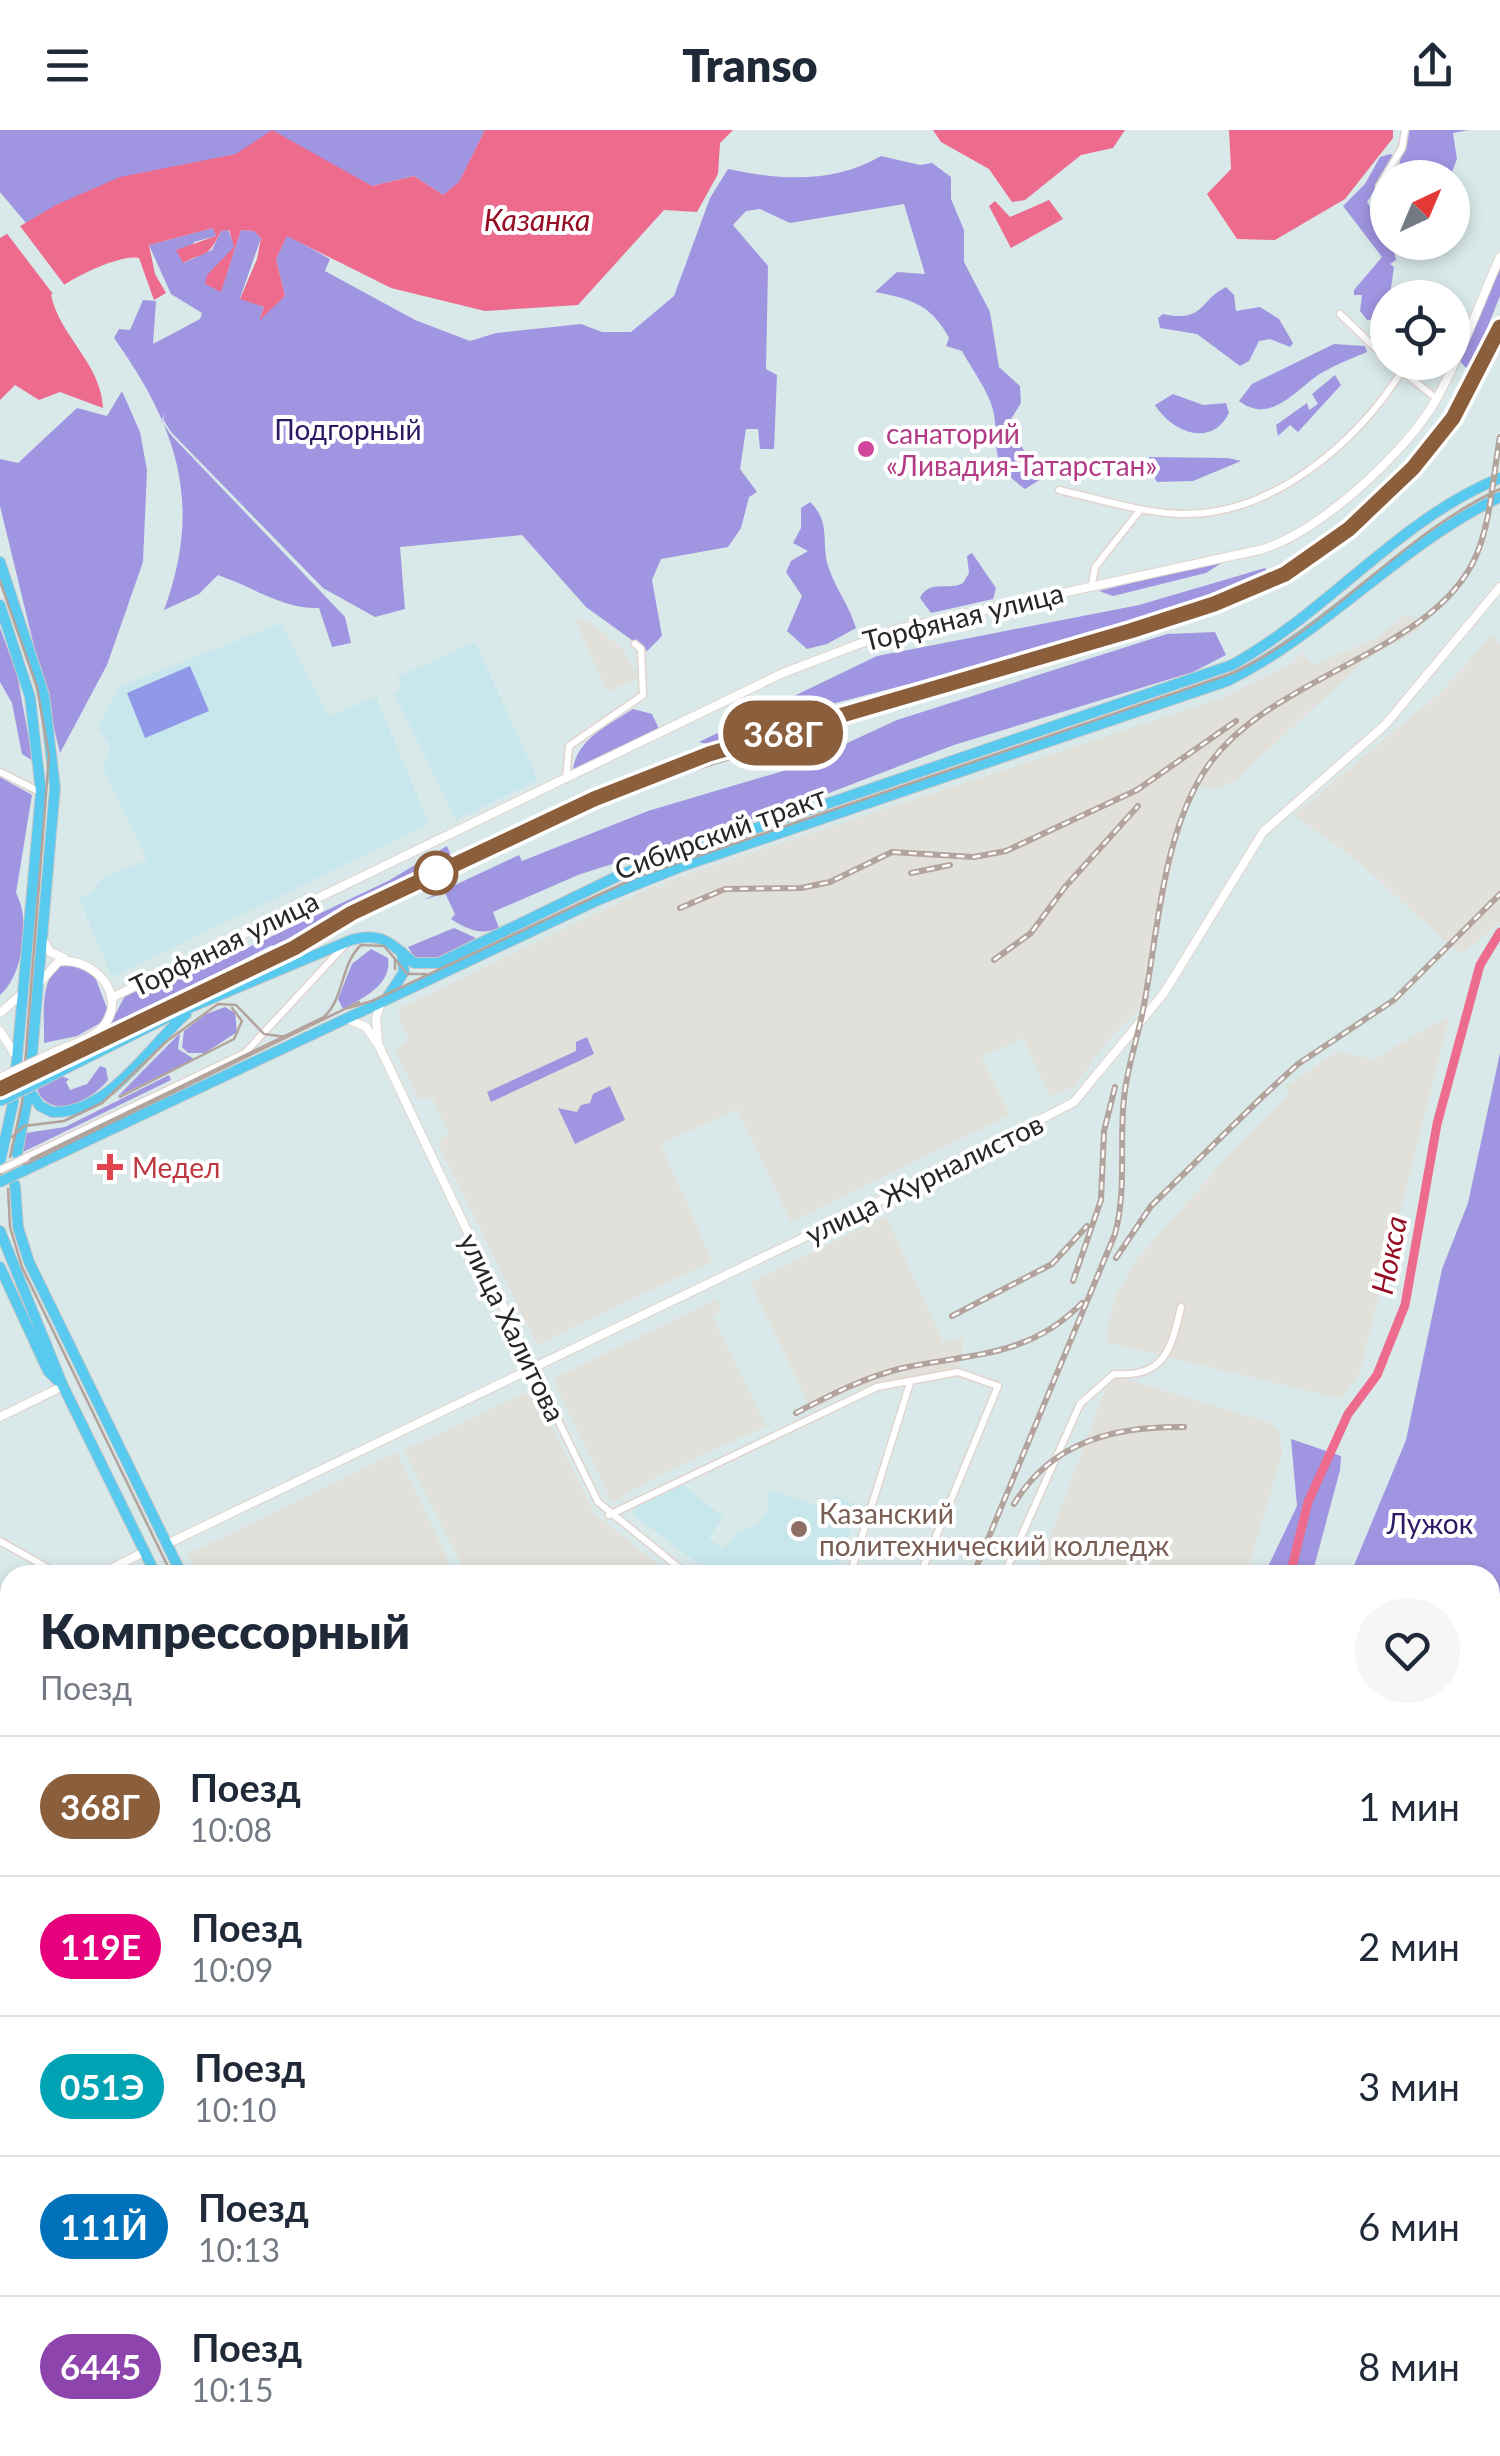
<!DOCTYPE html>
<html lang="ru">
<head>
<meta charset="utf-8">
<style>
  :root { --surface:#fff; --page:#f6f6f7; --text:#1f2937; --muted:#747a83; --line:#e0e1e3 }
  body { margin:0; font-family:Lato,sans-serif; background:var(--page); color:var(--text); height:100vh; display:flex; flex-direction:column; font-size:38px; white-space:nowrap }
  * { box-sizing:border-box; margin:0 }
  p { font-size:32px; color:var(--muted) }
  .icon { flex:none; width:55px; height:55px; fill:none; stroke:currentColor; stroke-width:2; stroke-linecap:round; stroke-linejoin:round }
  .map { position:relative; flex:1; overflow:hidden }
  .details { position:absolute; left:0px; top:1435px; width:1500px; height:892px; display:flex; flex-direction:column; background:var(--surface); border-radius:30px 30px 0 0; box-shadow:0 5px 15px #0003 }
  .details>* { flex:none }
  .badge { padding:0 20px; border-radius:32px; font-size:35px; line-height:65px }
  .needle { width:65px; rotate:44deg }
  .controls { position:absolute; left:1370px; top:30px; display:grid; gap:20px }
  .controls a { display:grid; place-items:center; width:100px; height:100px; border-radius:50%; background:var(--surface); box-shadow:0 5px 15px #0003; font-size:50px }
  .map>.badge { position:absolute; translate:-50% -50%; box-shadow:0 0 0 5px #fff }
  .round { display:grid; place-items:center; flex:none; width:105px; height:105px; border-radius:52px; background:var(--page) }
  .head { display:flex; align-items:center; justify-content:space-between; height:170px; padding:0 40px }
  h1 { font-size:48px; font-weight:800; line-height:75px }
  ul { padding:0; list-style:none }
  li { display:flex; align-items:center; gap:30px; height:140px; padding:0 40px; border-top:2px solid var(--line) }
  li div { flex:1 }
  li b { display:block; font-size:38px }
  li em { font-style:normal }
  li .badge { min-width:110px; font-weight:700; text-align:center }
  header { display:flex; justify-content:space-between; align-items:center; height:130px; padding:0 40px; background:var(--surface); font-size:45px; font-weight:800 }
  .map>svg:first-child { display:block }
  .industrial { fill:#e2e0da }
  .education { fill:#c8e7ec }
  .green { fill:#a095e1 }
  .cemetery { fill:#b0b0d4 }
  .pitch { fill:#9099e9 }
  .water { fill:#ed6b8c }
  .pier { fill:#d9e9ea }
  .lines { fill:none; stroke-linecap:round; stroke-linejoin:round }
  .river { stroke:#ed6b8c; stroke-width:9 }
  .minor-casing { stroke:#e1d4ce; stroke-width:9 }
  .tertiary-casing { stroke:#e1d4ce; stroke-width:10 }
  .primary-casing { stroke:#c7c7c7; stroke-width:12 }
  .minor { stroke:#fff; stroke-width:6 }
  .tertiary { stroke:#fff; stroke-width:8 }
  .primary { stroke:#59caef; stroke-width:10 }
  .tram { stroke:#b2a39c; stroke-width:2.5 }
  .rail-casing { stroke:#b2a39c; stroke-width:6 }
  .rail { stroke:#fff; stroke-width:2.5; stroke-dasharray:8; stroke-linecap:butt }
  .minor-bridge-casing { stroke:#e1d4ce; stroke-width:9; stroke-linecap:butt }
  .tertiary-bridge-casing { stroke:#e1d4ce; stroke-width:10; stroke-linecap:butt }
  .primary-bridge-casing { stroke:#c7c7c7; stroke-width:12; stroke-linecap:butt }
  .minor-bridge { stroke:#fff; stroke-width:6 }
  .tertiary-bridge { stroke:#fff; stroke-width:8 }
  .primary-bridge { stroke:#59caef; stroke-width:10 }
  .line-casing { stroke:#fff; stroke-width:22 }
  .line { stroke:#8b5e3c; stroke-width:15 }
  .hotel-dot { fill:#d1479c; stroke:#fff; stroke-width:4 }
  .stop-dot { fill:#fff; stroke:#8b5e3c; stroke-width:5 }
  .health-dot { fill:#e0444e; stroke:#fff; stroke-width:4 }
  .education-dot { fill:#8d6e63; stroke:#fff; stroke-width:4 }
  .labels { text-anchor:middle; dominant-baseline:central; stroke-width:8; stroke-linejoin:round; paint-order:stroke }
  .park-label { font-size:28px; fill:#2d1963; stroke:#fff }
  .hotel-label { font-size:28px; fill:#b23c85; stroke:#fff; text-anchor:start }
  .street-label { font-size:28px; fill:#272727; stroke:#fff }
  .health-label { font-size:28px; fill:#be3a42; stroke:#fff; text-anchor:start }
  .education-label { font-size:28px; fill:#785e54; stroke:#fff; text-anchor:start }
  .water-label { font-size:30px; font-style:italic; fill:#950e25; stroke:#fff }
</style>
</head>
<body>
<header><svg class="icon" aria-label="menu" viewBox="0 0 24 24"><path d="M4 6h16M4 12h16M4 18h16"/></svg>Transo<svg class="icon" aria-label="share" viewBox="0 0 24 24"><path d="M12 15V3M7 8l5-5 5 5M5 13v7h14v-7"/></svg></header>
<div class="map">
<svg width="1500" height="2326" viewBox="0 0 1500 2326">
  <rect width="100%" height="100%" fill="#d9e9ea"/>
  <path class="industrial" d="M 1408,483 L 1423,497 L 1364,531 L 1235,651 L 1213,660 L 1196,654 L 1183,685 L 1142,876 L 1106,913 L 1074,957 L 1050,966 L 1023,908 L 981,927 L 1010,985 L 791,1092 L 737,979 L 661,1014 L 712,1131 L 537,1215 L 438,1013 L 449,1003 L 432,967 L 418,969 L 395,921 L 409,910 L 397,885 L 402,877 L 655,755 L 663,757 L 666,751 L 1219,569 L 1292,533 L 1302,522 L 1314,535 L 1378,507 Z
    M 574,488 L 593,494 L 624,520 L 639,547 L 608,562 Z
    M 1493,504 L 1500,515 L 1500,792 L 1464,823 L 1451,817 L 1359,732 L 1294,685 L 1442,561 Z
    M 1450,885 L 1359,1245 L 1341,1269 L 1105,1212 L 1115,1166 L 1138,1128 L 1235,1018 L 1289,965 L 1285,957 L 1336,922 L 1374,929 Z
    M 886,1086 L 943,1212 L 964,1208 L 959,1238 L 857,1258 L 812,1280 L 750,1153 Z
    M 716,1169 L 722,1181 L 712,1186 L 766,1296 L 661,1344 L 612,1373 L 553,1249 Z
    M 1115,1246 L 1268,1292 L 1280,1303 L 1282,1324 L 1246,1445 L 1036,1445 L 1108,1252 Z
    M 534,1259 L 594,1383 L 671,1445 L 467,1445 L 404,1320 Z
    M 397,1322 L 455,1445 L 199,1445 L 188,1424 Z"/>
  <path class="education" d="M 281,493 L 328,586 L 376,567 L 429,694 L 112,847 L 79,768 L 93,761 L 101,749 L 147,730 L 103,638 L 111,618 L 98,597 L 119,557 Z
    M 475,512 L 538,650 L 456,690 L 394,563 L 402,559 L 397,547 Z
    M 682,1354 L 723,1387 L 709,1408 L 723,1419 L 736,1404 L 759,1393 L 767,1382 L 768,1360 L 830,1379 L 834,1365 L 859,1376 L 834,1445 L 713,1445 L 634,1385 L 633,1378 Z"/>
  <path class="green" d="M 0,0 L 485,0 L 459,53 L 443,65 L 414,46 L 372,56 L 26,93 L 0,62 Z
    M 1408,0 L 1469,0 L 1453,3 L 1457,29 L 1450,47 L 1414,47 L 1399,35 Z
    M 1390,24 L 1395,26 L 1367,72 L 1379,90 L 1387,93 L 1388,112 L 1392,113 L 1396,130 L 1390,134 L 1394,137 L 1391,158 L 1376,189 L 1367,190 L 1360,181 L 1362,165 L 1354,165 L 1354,160 L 1382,127 L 1343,76 L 1365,54 L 1380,27 Z
    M 881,26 L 920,35 L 932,33 L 951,47 L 951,69 L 964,100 L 964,132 L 990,182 L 999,237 L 1020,256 L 1021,273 L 1008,294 L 1041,349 L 1025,359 C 985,330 1001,315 993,280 C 988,260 971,238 962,221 L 946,216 L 949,208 C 931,174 911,169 875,162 L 897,142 L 925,144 L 904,74 L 790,93 L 760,79 L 746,81 L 733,95 L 768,136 L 766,239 L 777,245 L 774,319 L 760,319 L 758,299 L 746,299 L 740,339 L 757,362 L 749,367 L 741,398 L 728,417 L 661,429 L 652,450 L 662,506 L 647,521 L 586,477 L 522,405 L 400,417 L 405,479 L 375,487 L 323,458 L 171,302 L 163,289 L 166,283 L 161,290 L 171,305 L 345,487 L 351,513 L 332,517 L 319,478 C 283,479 253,457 218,445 L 199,464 L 164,480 C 203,374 178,298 114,208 L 119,199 L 130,200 L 143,170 L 156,171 L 153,214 L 200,189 L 202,183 L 171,164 L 149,115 L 213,98 L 216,106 L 194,112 L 183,133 L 212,120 L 221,101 L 228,100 L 235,117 L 221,162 L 241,100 L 254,101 L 261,108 L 240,168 L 264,177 L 260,188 L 285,166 L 276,129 L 287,105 L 330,129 L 325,141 L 415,190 L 470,211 L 496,203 L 581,194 L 602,202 L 631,202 L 674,166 L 710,68 L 728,39 C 781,50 832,54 881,26 Z
    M 1500,137 L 1500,166 L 1474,231 L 1466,238 L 1459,230 Z
    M 1226,157 L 1234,165 L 1236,181 L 1260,177 L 1279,189 L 1293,213 L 1290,217 L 1270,209 L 1259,211 L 1249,231 L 1240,236 L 1197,204 L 1160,198 L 1158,188 L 1163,184 C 1205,193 1199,170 1226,157 Z
    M 1334,214 L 1365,216 L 1367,222 C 1353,228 1337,234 1323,242 C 1296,258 1272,296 1239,271 L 1252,254 Z
    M 1335,245 L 1341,255 L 1298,302 L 1290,295 L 1278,306 L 1276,295 L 1307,273 L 1309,280 L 1318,274 L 1312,264 Z
    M 122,261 L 140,302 L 147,340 L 143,432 L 107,535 L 60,623 L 0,376 L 0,329 L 18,333 L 77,278 L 107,286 Z
    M 1173,264 L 1203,275 L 1226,273 L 1229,283 C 1211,319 1171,301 1155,275 Z
    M 1149,327 L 1228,328 L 1241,331 L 1193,351 L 1157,352 L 1147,335 Z
    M 810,372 C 832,393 820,412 829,439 C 836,459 849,475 856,498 L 827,514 L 807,519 L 787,501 L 802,466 L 786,442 L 791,431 L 808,421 L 793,413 L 801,398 L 801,378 Z
    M 972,423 L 996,458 L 993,469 L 931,483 L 920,468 C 929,449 948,461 963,453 L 969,443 L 967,426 Z
    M 1226,430 L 1206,443 L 1113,466 L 1099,461 Z
    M 1265,438 L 1269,444 L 1258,452 L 1044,519 L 774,589 C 755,600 721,619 699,612 L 877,526 L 1139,475 Z
    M 0,498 L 17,544 L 33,631 L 22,624 L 12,573 L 0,552 Z
    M 1215,502 L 1226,525 L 1193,542 L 954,615 L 811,670 L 578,745 L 493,782 L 499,798 C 480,806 467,799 451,789 L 455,784 L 445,763 L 423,770 L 519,725 L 522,731 L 648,681 L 793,638 L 897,590 L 1167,504 Z
    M 633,579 L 652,584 L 659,599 L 573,639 C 578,608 609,595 633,579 Z
    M 0,647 L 32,665 L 16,763 C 31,789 23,846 0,865 Z
    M 447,716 L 452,728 L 434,733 L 276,818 L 272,815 L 107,900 L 125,866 L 215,824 L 220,831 L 388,751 Z
    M 454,798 L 476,808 L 434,830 L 415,828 L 408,817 Z
    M 371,819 L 388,828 C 392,855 363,868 343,879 L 338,869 L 352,834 Z
    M 67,833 L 93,842 L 107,878 L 102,892 L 77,906 L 44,913 C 45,888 37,843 67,833 Z
    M 225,877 L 235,883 L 237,902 L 205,923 L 188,923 L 182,917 L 184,901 L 206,884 Z
    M 180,903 L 178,919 L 194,929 L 117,967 Z
    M 587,907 L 594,924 L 491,972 L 487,962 L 576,921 L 576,912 Z
    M 1500,923 L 1500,2266 L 1490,2273 L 1490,1445 L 1350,1445 L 1406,1310 L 1442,1139 L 1468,1073 Z
    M 100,936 L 106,938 L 108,950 C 91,971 50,992 37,959 L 61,946 L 69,949 L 66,952 L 70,960 L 87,954 Z
    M 169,945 L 171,950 L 21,1023 L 26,1003 L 65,997 Z
    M 610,956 L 625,990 L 575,1014 L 558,978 L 577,982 L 581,975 L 590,973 L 593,964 Z
    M 1291,1309 L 1341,1326 L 1340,1340 L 1312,1445 L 1264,1445 L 1297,1376 Z
    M 935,2318 L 1091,2318 L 1094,2326 L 936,2326 Z"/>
  <path class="cemetery" d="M 744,2318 L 935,2318 L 936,2326 L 746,2326 Z"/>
  <path class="pitch" d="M 190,536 L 209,581 L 145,608 L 127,563 Z"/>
  <path class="water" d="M 272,0 L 372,56 L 414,46 L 443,65 L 459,52 L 485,0 L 733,0 L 720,13 L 718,44 L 697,82 L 664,80 L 578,175 L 485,181 L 391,158 L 287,106 L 276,129 L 285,166 L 259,191 L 264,177 L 240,169 L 257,129 L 261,108 L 254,101 L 241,100 L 221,162 L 205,154 L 207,145 L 234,117 L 229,100 L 221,101 C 206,132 205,120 183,133 L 176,120 L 216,106 L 213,98 L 149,115 L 155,144 L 166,163 L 154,170 L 139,128 C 119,124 66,150 51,165 C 60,207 101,233 103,278 L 60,262 L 39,270 L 15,255 L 0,270 L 0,108 L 56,75 L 120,47 L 236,24 Z
    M 933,0 L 1125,0 L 1113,18 L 1081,25 L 1025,70 L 1012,72 L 989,39 L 941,12 Z
    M 1229,0 L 1393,0 L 1393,8 L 1345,69 L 1275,110 L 1237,109 L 1207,64 L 1231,39 Z
    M 1049,70 L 1063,89 L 1011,118 L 989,76 L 995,71 L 1010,87 Z"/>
  <path class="pier" d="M 17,92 L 66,157 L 56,168 L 5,101 Z"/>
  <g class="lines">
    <path class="river" d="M 1290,1445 L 1308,1372 L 1348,1284 L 1377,1245 L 1405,1175 L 1437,994 L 1480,835 L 1500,802
      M 692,2318 L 700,2326"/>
    <g class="minor-casing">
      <path id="minor" d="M 1379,56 L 1402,18 L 1405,0
        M 1340,184 L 1388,230
        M 1391,232 L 1437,269
        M 1059,360 C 1099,369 1139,382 1179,384 C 1271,387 1357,313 1402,241
        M 1092,454 L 1095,437 L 1141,379
        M 0,642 L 40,662
        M 566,649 L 569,616 L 643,565 L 641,519 L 635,514
        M 27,1027 L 245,923 L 345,815
        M 532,1237 L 598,1372 L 688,1445
        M 609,1385 L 877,1257 L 958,1242 L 998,1256 L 920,1445
        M 0,1411 L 60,1445
        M 850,1445 L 910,1253
        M 1004,1445 L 1080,1274 L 1114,1244 C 1165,1248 1171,1219 1181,1177
        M 0,1709 L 10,1692
        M 0,1806 L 10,1788
        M 0,1850 L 10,1856
        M 0,1899 L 10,1884
        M 0,1952 L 10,1952
        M 436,2318 L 463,2326
        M 1451,2318 L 1452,2326
        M 25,2326 L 25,2318
        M 256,2326 L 257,2318
        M 428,2326 L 430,2318
        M 562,2326 L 566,2318
        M 1234,2326 L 1253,2318
        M 1327,2326 L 1335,2318
        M 1404,2326 L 1412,2318"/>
    </g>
    <g class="tertiary-casing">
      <path id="tertiary" d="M 42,808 L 50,822 L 64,828
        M 41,851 L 58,832 C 88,825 126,860 107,891 C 98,908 69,915 52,923
        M 111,868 L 783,543 L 898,499 L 1259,420 C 1316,406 1409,320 1437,268 C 1462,223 1479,174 1500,127
        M 0,883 L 23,863
        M 348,889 L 366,897 L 379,916 L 532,1237
        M 0,901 L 16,926
        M 378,912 L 376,888 L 381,873
        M 0,1287 L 63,1256
        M 167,1414 L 940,1042 L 1074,972 L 1164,863 L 1263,702 L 1385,595 L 1500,457
        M 99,1445 L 144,1422
        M 0,1591 L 10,1574
        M 0,2009 L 10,2009
        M 0,2021 L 10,2021
        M 1490,2280 L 1500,2273"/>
    </g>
    <g class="primary-casing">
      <path id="primary" d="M 0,432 L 44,565 L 55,657 L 29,960 L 17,1024
        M 0,475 L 30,567 L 41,662 L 13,973 L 0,1032
        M 387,868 L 404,842 L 402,822
        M 49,947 L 172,885 L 351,810 C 381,801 392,814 414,833 L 439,833 L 622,744 L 1232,535 C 1328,482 1399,389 1500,348
        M 29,960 L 40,976 L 52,982 C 108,985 149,916 186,884
        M 25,1040 L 598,770 L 680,737 L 1227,551 C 1327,502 1399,415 1500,367
        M 15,1055 L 18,1097 L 29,1132 L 182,1445
        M 0,1101 L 63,1256 L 156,1445
        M 0,1137 L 48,1241 L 58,1251
        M 268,2326 L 270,2318
        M 291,2326 L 293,2318"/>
    </g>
    <use href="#minor" class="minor"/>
    <use href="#tertiary" class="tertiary"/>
    <use href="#primary" class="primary"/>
    <path class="tram" d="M 0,451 L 37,557 L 49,626 L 22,973 L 10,1027
      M 395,829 L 407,844 L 426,844
      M 348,878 L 372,871 L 637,747 L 1233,543 C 1332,496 1400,405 1500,359
      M 120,967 L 234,909 L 242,891 L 232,878
      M 12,1007 L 24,996 L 64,991 L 102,973 L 167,911 L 218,874 L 236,875 L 264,904 L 286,907
      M 0,1044 L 324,887 C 345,867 340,835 361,815 L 384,816 L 395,829 L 395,839
      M 0,1047 L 359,872
      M 8,1059 L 10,1097 L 22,1137 L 172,1445
      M 278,2326 L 280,2318"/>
    <g class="rail-casing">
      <path id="rail" d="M 911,743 L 950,735
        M 680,778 L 725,759 L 801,758 L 830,752 L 892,722 L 974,727 L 1006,721 L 1137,660 L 1236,591
        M 994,830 L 1031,803 L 1065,757 L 1138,676
        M 0,959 L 555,692 L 653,651 L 1254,464 L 1350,402 L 1397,360 L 1456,290 L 1500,207
        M 1116,1128 L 1151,1076 L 1262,967 L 1298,934 L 1394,870 L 1500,764
        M 1073,1151 L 1101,1070 L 1104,1001 L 1115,957
        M 952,1186 L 1052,1134 L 1087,1096
        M 796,1283 C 830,1265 865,1247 903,1238 C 972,1223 1028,1228 1082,1173
        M 1014,1374 C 1052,1311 1115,1296 1184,1297
        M 973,1445 L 1115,1104 C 1127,1059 1119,1014 1124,968 C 1127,938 1137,910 1143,880 C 1158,804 1161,713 1202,645 C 1262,545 1432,527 1476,426 C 1491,392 1493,344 1500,307"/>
    </g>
    <use href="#rail" class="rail"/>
    <g class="minor-bridge-casing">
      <path id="minor-bridge" d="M 0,1040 L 27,1027"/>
    </g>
    <g class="tertiary-bridge-casing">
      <path id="tertiary-bridge" d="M 0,948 L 52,923"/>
    </g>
    <g class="primary-bridge-casing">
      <path id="primary-bridge" d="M 0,971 L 49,947
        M 0,1052 L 25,1040"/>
    </g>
    <use href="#minor-bridge" class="minor-bridge"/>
    <use href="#tertiary-bridge" class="tertiary-bridge"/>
    <use href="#primary-bridge" class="primary-bridge"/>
  </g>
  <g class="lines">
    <g class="line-casing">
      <path id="line" d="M 0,959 L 294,818 L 352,783 L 594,669 L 709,624 L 1130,501 L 1214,474 L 1285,444 L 1349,399 L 1413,338 L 1453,288 L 1500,197"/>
    </g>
    <use href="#line" class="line"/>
  </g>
  <circle class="hotel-dot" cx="866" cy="319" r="10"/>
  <circle class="stop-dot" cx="436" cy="743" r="20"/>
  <path class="health-dot" d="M105 1022h10v10h10v10h-10v10h-10v-10h-10v-10h10z"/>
  <circle class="education-dot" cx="799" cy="1399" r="10"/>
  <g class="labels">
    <g class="park-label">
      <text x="348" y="299">Подгорный</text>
      <text x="1430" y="1393">Лужок</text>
    </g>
    <g class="hotel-label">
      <text x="886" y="303">санаторий<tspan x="886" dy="32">«Ливадия-Татарстан»</tspan></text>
    </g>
    <g class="street-label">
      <text transform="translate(963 486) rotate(-14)">Торфяная улица</text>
      <text transform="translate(720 702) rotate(-20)">Сибирский тракт</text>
      <text transform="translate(224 813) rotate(-26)">Торфяная улица</text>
      <text transform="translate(924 1048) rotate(-26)">улица Журналистов</text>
      <text transform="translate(513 1197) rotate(64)">улица Халитова</text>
    </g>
    <g class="health-label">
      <text x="132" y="1037">Медел</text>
    </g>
    <g class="education-label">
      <text x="819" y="1383">Казанский<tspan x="819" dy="32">политехнический колледж</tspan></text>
    </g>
    <g class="water-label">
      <text x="537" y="89">Казанка</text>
      <text transform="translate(1388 1125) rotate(-79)">Нокса</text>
    </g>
  </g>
</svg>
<div class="controls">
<a><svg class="needle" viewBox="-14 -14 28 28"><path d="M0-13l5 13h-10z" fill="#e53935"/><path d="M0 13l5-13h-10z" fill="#747a83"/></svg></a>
<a><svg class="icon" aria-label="locate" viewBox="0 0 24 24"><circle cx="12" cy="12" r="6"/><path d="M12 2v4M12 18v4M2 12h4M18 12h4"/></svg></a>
</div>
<b class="badge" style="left:783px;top:603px;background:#8b5e3c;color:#fff">368Г</b>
<section class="details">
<div class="head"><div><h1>Компрессорный</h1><p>Поезд</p></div><a class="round"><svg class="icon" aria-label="heart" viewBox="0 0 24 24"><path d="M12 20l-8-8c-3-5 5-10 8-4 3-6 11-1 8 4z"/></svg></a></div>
<ul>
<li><span class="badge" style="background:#8b5e3c;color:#fff">368Г</span><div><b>Поезд</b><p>10:08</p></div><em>1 мин</em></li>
<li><span class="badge" style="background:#e6007e;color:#fff">119Е</span><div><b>Поезд</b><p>10:09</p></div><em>2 мин</em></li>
<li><span class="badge" style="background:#00a3b4;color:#fff">051Э</span><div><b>Поезд</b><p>10:10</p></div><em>3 мин</em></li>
<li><span class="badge" style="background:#0072bc;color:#fff">111Й</span><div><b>Поезд</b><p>10:13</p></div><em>6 мин</em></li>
<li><span class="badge" style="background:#8e44ad;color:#fff">6445</span><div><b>Поезд</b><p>10:15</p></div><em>8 мин</em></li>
</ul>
</section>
</div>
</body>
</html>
